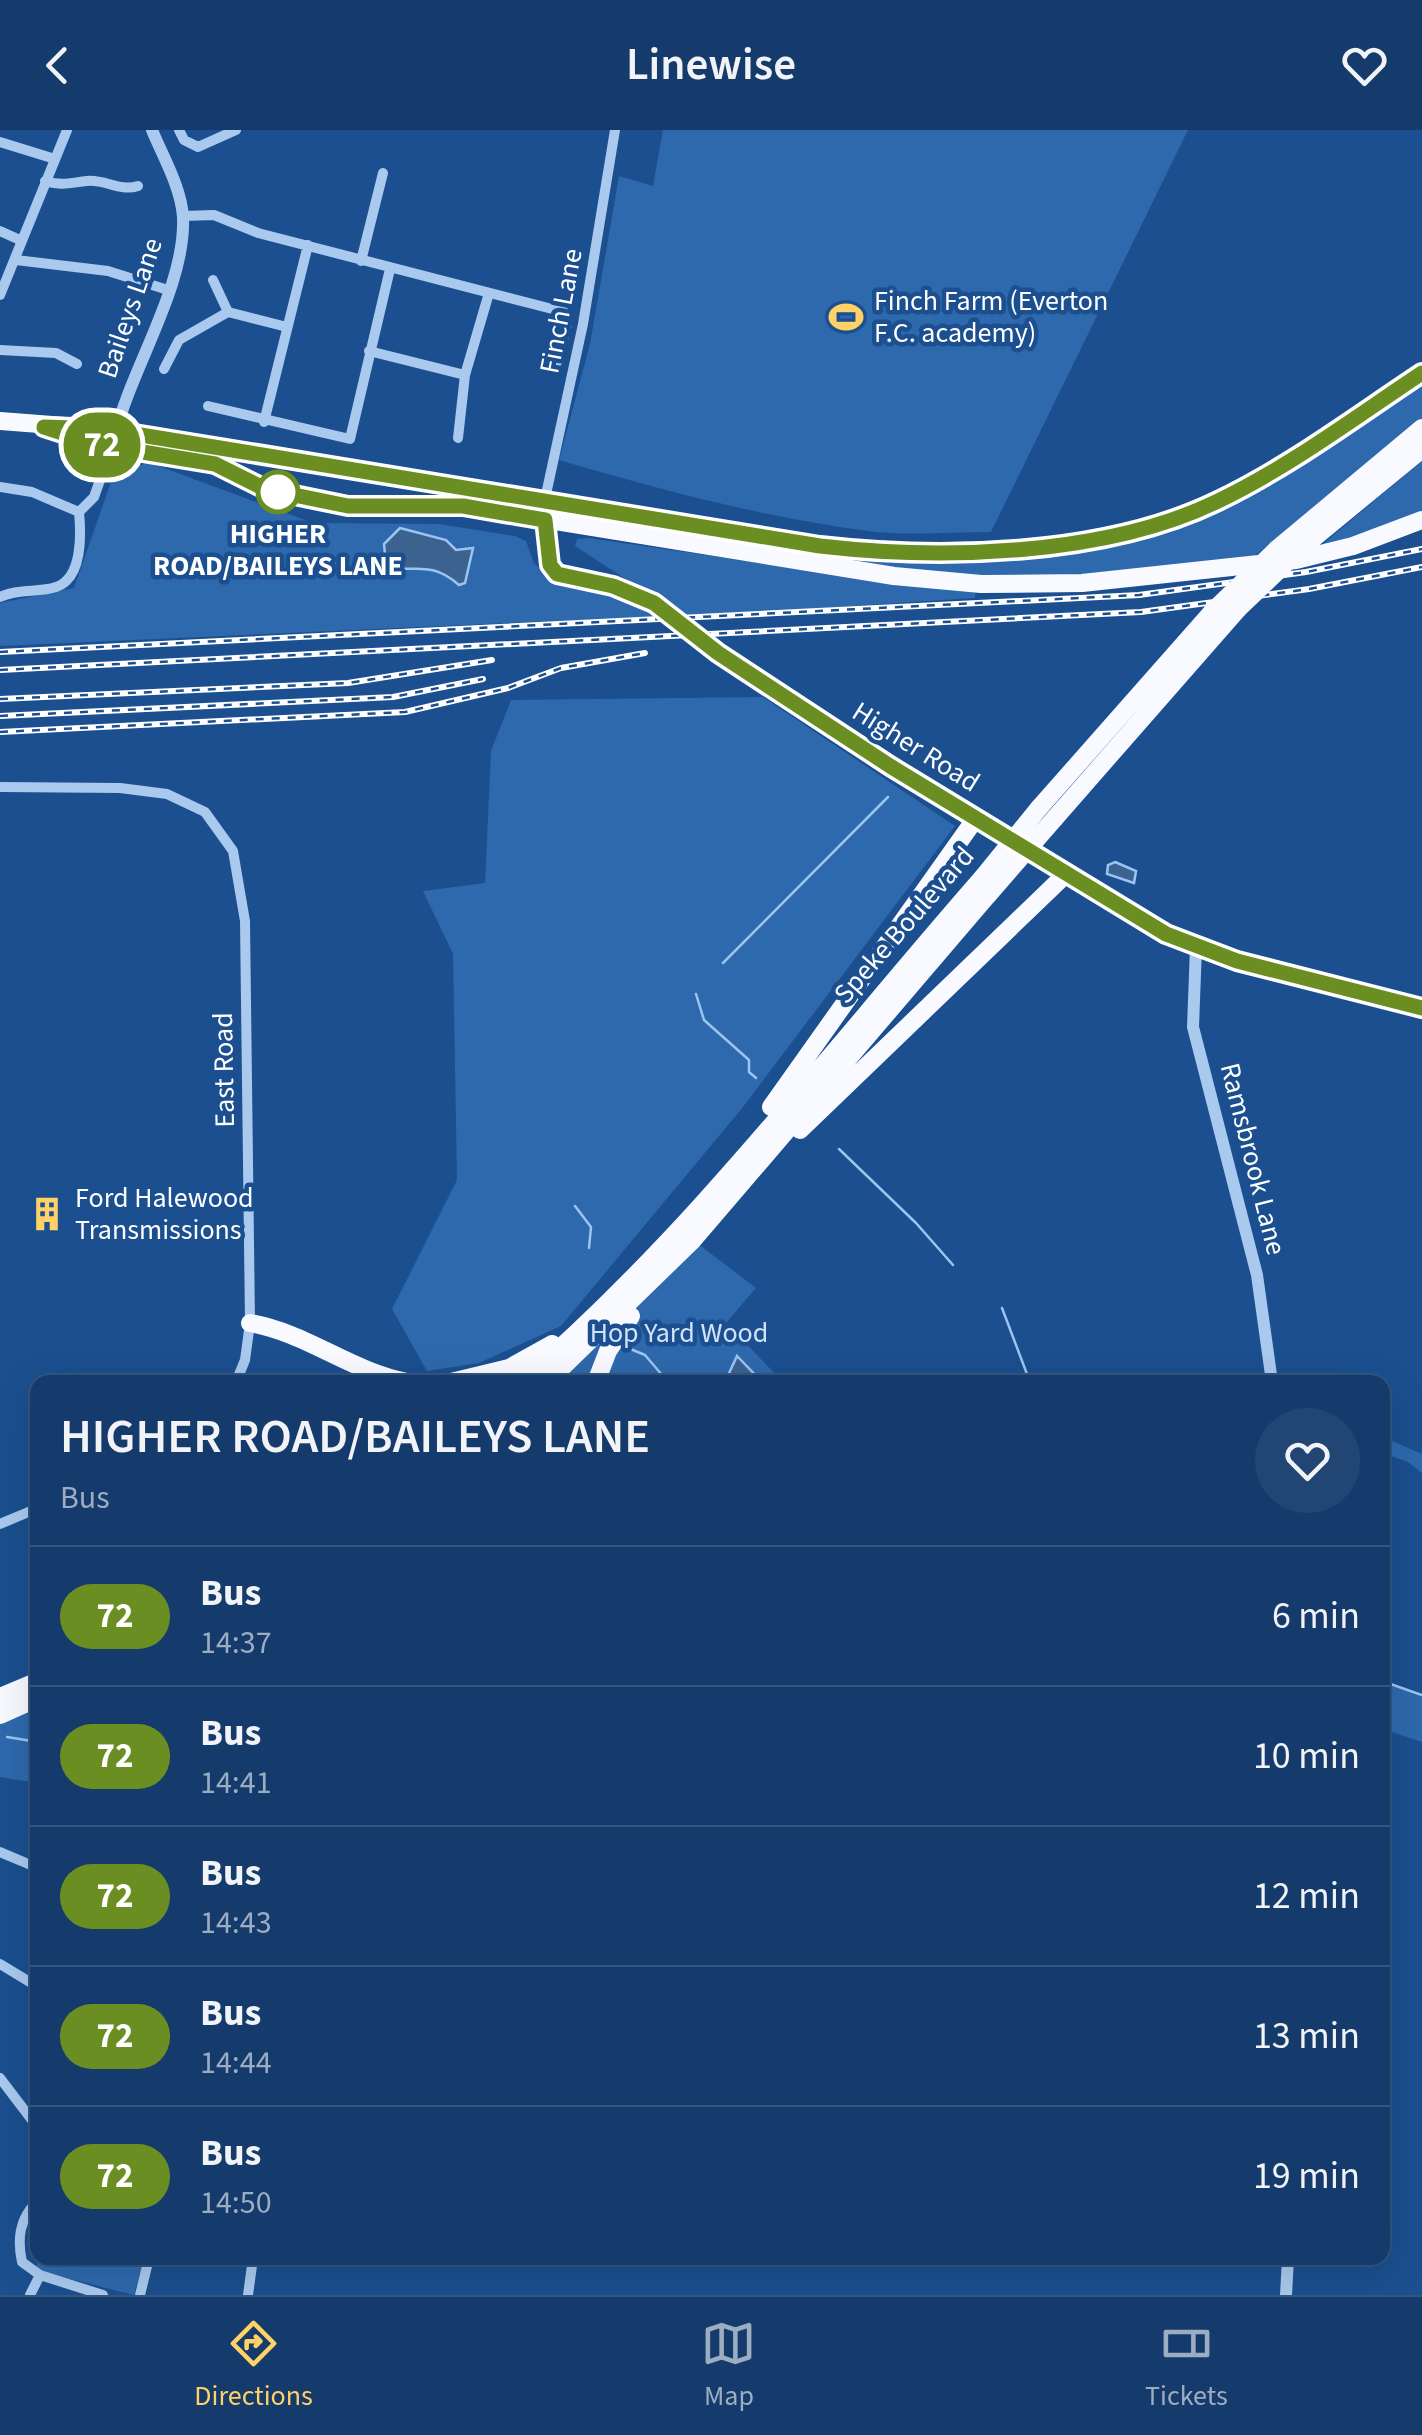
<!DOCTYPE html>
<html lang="en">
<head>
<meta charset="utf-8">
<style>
  :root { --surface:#143b6b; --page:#214673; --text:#f1f3f6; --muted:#9dadc1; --line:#33557e; --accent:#ffd166 }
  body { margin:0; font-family:"Source Sans 3",sans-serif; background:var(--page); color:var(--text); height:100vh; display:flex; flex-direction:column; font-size:38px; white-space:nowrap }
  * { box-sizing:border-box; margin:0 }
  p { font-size:32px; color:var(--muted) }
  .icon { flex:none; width:55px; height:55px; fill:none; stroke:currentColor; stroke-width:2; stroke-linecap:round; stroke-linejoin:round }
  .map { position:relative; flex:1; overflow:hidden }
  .sheet { position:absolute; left:30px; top:1245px; width:1360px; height:890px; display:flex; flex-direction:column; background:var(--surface); border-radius:20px; box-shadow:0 10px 40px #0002,0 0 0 2px var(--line) }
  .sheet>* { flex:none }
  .badge { padding:0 20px; border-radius:32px; font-size:35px; line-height:65px }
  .map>.badge { position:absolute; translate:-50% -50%; box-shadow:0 0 0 5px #fff }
  .round { display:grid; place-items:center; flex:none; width:105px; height:105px; border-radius:52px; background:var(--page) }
  .summary { display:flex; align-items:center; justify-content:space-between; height:170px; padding:0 30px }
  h1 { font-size:48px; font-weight:600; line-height:75px }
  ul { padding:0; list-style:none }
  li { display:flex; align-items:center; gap:30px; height:140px; padding:0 30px; border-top:2px solid var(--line) }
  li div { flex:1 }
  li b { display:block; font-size:38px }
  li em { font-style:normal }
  li .badge { min-width:110px; font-weight:700; text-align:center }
  header { display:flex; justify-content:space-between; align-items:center; height:130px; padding:0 30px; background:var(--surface); font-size:45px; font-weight:600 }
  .tabs { display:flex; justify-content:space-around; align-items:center; height:140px; border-top:2px solid var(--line); background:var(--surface); font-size:28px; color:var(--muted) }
  .tabs a { display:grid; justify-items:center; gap:5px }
  .tabs .active { color:var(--accent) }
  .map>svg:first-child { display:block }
  .green { fill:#2e69ad; fill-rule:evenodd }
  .water { fill:#3c6290; stroke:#9cc4f0; stroke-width:2.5 }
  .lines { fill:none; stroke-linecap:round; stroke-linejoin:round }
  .stream { stroke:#9cc4f0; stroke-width:2.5 }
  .minor { stroke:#a9c9ee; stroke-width:10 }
  .tertiary { stroke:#a9c9ee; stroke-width:12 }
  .trunk { stroke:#f8faff; stroke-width:18 }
  .rail-casing { stroke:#fff; stroke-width:6 }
  .rail { stroke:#1b4f8f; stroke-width:2.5; stroke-dasharray:8; stroke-linecap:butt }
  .tertiary-bridge { stroke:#a9c9ee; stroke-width:12 }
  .trunk-bridge { stroke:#f8faff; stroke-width:18 }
  .line-casing { stroke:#fff; stroke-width:22 }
  .line { stroke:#6b8e23; stroke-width:15 }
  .stop-dot { fill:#fff; stroke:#6b8e23; stroke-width:5 }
  .labels { text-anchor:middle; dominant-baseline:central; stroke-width:9; stroke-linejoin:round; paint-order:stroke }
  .poi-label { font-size:28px; fill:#fff; stroke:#1b4f8f; text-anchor:start }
  .street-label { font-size:28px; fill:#fff; stroke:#1b4f8f }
  .stop-label { font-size:28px; font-weight:bold; fill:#fff; stroke:#1b4f8f }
  .park-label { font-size:28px; fill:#cfe3fa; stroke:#1b4f8f }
</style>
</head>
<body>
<header><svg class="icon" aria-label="back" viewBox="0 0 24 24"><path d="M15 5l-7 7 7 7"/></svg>Linewise<svg class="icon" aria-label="heart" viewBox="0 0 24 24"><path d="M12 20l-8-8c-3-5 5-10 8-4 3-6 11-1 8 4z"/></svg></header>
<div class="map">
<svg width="1422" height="2165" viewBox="0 0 1422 2165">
  <rect width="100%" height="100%" fill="#1b4f8f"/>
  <path class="green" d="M 663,0 L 1188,0 L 991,402 C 950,402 908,406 868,401 C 762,387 661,360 559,330 L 590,214 L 619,46 L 653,56 Z
    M 1422,251 L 1422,289 L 1252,428 L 1093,444 L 1005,448 L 932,444 L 586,391 L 587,380 L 980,430 L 1231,373 L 1305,332 Z
    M 1422,331 L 1422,382 L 1366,405 L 1318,418 Z
    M 148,332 L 313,393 L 439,394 L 515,406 L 526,411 L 534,433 L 560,456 L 630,469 L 664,486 L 0,516 L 0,473 L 74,458 L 112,349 ZM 419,402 L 446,410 L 456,420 L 473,418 L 465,452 L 416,435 L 395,439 Z
    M 588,408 L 886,451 L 975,459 L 975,468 L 684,487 L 575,416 L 577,409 Z
    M 763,567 L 955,696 L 743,977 L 561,1196 L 479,1233 L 427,1241 L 392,1179 L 457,1050 L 453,824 L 423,761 L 485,753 L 491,621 L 511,570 Z
    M 693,1110 L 756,1158 L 726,1193 L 783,1252 L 548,1252 Z
    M 1383,1307 L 1422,1324 L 1422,1343 L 1408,1332 L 1383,1323 Z
    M 1383,1551 L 1422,1565 L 1422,1612 L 1383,1599 Z
    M 37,1568 L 37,1653 L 0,1647 L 0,1585 Z
    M 37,2095 L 38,2128 L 144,2128 L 134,2165 L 39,2141 L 34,2124 Z"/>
  <path class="water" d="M 400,398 L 446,410 L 456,420 L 473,418 L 465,453 L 459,455 C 427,427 409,446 386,435 L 384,414 Z
    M 1115,732 L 1136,741 L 1134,753 L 1107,744 L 1108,735 Z
    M 737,1226 L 762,1252 L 725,1252 Z"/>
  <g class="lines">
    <path class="stream" d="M 723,833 L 888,667
      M 696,864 L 704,890 L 749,930 L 749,942 L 756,948
      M 839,1019 L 916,1093 L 953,1135
      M 575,1076 L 591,1097 L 589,1118
      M 1002,1178 L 1030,1252
      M 628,1218 L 645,1225 L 668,1252
      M 1382,1551 L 1422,1565
      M 7,1607 L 38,1612"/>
    <path class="minor" d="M 179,0 L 184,10 L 198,17 L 236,0
      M 0,12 L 55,29
      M 45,51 C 63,56 69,53 87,51 C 105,49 120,62 138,56
      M 183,86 L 214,85 L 258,103 L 564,182 L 567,194 L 557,232
      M 0,101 L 20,110
      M 16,130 L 108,141 L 168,160
      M 361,131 L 383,43
      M 213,150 L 228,182 L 287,197
      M 0,165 L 67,0
      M 0,220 L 56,223 L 77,234
      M 369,221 L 465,245
      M 164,239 L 179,210 L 228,182
      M 208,276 L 350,309 L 390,139
      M 264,292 L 308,115
      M 458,308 L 465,245 L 489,163
      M 0,357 L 32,362 L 79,382 L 94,367 L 112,317
      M 545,369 L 583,194 L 615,0
      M 0,467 C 19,458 38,463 56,457 C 83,448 81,403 79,382
      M 0,657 L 120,658 L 167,664 L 205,682 L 233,721 L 245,791 L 250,1193 L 245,1230 L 236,1252
      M 0,1394 L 38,1378
      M 0,1722 L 38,1738
      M 0,1834 L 38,1857
      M 0,1948 L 38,1998
      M 38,2071 C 19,2088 17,2109 22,2132 L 40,2145 L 103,2165
      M 30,2165 L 40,2145
      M 140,2165 L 149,2128
      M 248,2165 L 253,2128"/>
    <path class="tertiary" d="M 115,305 C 132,236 186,156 183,87 C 181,57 163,27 152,0
      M 545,369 C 545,393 541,424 557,444 L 629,461 L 676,487
      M 717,523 L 889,636 L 1166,804 L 1237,831 L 1422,878
      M 1196,817 L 1193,897 L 1257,1145 L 1272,1252
      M 1286,2165 L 1288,2128"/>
    <path class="trunk" d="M 0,291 L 104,299 L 820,416 C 942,431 1104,426 1216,372 C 1291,336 1354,288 1422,243
      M 64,303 L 100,315 L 215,334 L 265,359 L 348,376 L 463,376 L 894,446 L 981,454 L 1082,453 L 1296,430 L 1353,416 L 1422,390
      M 1304,416 L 1422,319
      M 1277,419 L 1422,298
      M 1039,678 L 1212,482
      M 1055,688 L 1238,479
      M 771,977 L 976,688
      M 800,1000 L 1066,744
      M 250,1193 C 307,1203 350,1241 407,1252
      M 451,1252 L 509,1238 L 552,1214
      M 522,1252 C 694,1104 833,918 983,747
      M 547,1252 L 693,1110 L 988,765
      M 596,1252 L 608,1221 L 631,1186
      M 0,1567 L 38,1551
      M 0,1585 L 38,1568"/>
    <g class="rail-casing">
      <path id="rail" d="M 0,522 L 1139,465 L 1306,442 L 1422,419
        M 0,540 L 1141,482 L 1309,459 L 1422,437
        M 0,569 L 348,553 L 492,530
        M 0,586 L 393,567 L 483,549
        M 0,602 L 405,582 L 508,558 L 561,538 L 645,523"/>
    </g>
    <use href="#rail" class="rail"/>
    <path class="tertiary-bridge" d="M 676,487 L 699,509
      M 704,513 L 717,523"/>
    <path class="trunk-bridge" d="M 1238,479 L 1304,416
      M 1212,482 L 1277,419
      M 983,747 L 1039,678
      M 988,765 L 1055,688"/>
  </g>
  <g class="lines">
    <g class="line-casing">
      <path id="line" d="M 1422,243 C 1354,288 1291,336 1216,372 C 1104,426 942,430 820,416 L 104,299 L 44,297 L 100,315 L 215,334 L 265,359 L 348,376 L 463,376 L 545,390 L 550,435 L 557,444 L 613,456 L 654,473 L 718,523 L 890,636 L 1166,804 L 1237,831 L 1422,878"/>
    </g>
    <use href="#line" class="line"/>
  </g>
  <defs>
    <g id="stadium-bare" transform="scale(2.7)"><path d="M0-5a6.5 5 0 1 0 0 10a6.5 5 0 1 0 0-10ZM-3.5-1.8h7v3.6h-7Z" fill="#ffd166" stroke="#1b4f8f" stroke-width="2.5" paint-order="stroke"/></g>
    <g id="building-bare" transform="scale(2.7)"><path d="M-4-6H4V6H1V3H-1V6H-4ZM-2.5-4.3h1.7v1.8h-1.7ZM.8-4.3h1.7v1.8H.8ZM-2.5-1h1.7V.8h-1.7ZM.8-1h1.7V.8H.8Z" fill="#ffd166" stroke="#1b4f8f" stroke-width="2.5" paint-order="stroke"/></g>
  </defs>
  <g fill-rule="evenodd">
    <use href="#stadium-bare" x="846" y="187"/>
    <use href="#building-bare" x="47" y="1084"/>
  </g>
  <circle class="stop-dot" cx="278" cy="362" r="20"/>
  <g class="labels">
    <g class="poi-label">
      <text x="874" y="171">Finch Farm (Everton<tspan x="874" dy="32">F.C. academy)</tspan></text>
      <text x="75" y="1068">Ford Halewood<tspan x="75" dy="32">Transmissions</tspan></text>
    </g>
    <g class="street-label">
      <text transform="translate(130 178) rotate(-71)">Baileys Lane</text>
      <text transform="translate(561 181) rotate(-79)">Finch Lane</text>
      <text transform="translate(916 617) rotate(32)">Higher Road</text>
      <text transform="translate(904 795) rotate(-49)">Speke Boulevard</text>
      <text transform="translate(224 940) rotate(-91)">East Road</text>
      <text transform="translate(1253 1029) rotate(76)">Ramsbrook Lane</text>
    </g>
    <g class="stop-label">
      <text x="278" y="404">HIGHER<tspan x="278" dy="32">ROAD/BAILEYS LANE</tspan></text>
    </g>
    <g class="park-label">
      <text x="679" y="1203">Hop Yard Wood</text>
    </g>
  </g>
</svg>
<b class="badge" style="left:102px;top:315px;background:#6b8e23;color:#fff">72</b>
<section class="sheet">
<div class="summary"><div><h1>HIGHER ROAD/BAILEYS LANE</h1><p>Bus</p></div><a class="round"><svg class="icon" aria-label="heart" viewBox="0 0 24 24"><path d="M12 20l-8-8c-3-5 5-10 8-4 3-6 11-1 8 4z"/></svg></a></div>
<ul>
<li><span class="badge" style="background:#6b8e23;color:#fff">72</span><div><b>Bus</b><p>14:37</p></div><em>6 min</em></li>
<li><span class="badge" style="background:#6b8e23;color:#fff">72</span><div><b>Bus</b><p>14:41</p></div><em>10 min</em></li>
<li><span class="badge" style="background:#6b8e23;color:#fff">72</span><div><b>Bus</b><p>14:43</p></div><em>12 min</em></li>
<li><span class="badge" style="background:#6b8e23;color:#fff">72</span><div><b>Bus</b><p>14:44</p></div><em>13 min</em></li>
<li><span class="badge" style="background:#6b8e23;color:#fff">72</span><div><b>Bus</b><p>14:50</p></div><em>19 min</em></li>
</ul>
</section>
</div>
<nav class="tabs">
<a class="active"><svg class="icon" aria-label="directions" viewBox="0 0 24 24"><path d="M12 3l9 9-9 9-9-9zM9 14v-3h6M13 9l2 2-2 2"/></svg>Directions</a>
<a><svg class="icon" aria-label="map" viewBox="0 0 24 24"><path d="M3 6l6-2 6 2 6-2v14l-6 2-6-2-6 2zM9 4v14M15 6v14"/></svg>Map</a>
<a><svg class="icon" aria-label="tickets" viewBox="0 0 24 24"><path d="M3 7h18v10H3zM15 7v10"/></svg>Tickets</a>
</nav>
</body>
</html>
